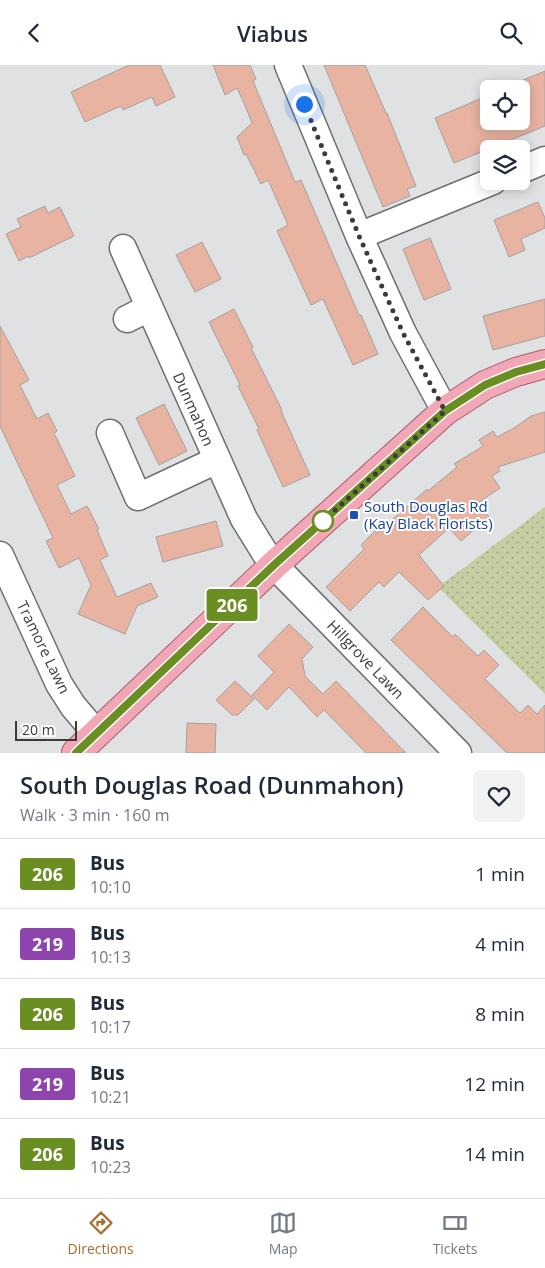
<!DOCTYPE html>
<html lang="en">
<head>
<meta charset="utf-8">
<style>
  :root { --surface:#fff; --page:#f2f2f3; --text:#1f2937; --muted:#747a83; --line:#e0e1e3; --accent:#a96d2f }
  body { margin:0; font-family:"Open Sans",sans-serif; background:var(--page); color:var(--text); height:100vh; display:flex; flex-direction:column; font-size:19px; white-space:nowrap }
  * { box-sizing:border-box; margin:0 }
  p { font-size:16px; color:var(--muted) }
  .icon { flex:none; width:28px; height:28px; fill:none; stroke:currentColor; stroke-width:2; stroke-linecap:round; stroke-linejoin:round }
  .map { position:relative; height:688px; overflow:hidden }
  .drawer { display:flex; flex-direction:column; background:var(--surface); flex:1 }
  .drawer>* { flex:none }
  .badge { padding:0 10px; border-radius:4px; font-size:18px; line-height:32px }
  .tools { position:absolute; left:480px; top:15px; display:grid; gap:10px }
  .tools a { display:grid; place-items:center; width:50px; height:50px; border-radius:8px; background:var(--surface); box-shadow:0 2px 12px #0003; font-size:25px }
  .scale { position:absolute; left:15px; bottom:12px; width:62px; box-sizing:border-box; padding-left:5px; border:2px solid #3b3b3c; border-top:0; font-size:14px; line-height:18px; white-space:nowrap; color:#3b3b3c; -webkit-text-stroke:4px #fff; paint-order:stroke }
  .you { position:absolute; width:25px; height:25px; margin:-12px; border:4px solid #fff; border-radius:50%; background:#1a73e8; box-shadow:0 0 0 8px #1a73e833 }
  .map>.badge { position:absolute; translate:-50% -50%; box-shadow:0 0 0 2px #fff }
  .round { display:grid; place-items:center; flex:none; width:52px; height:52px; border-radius:8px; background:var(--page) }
  .head { display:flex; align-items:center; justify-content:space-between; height:85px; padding:0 20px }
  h1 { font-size:24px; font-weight:600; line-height:38px }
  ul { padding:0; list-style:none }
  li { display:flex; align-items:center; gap:15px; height:70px; padding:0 20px; border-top:1px solid var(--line) }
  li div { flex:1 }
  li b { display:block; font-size:19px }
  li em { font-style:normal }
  li .badge { min-width:55px; font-weight:700; text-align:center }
  header { display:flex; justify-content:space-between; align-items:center; height:65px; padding:0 20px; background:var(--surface); font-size:22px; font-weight:600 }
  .tabs { display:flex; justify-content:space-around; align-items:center; height:70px; border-top:1px solid var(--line); background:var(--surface); font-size:14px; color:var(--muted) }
  .tabs a { display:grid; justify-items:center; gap:2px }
  .tabs .on { color:var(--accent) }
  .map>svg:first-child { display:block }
  .grass { fill:url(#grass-dots) }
  .building { fill:#e8b3a1; stroke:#a4a1a0 }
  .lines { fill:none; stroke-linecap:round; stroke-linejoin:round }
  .minor-casing { stroke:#6d6f71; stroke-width:29 }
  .major-casing { stroke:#ab5c6b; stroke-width:30 }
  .minor { stroke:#fff; stroke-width:26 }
  .major { stroke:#f1a7b6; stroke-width:28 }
  .line-casing { stroke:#fff; stroke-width:11 }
  .line { stroke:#6b8e23; stroke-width:8 }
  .walk { stroke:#3b3b3c; stroke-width:5; stroke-dasharray:0 9 }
  .transit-dot { fill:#1a4fb4; stroke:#fff; stroke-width:2 }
  .stop-dot { fill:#fff; stroke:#6b8e23; stroke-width:2.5 }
  .labels { text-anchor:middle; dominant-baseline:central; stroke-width:4; stroke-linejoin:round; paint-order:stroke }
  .street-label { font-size:15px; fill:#3b3b3c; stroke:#fff }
  .transit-label { font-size:15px; fill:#164399; stroke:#fff; text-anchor:start }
</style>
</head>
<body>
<header><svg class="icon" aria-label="back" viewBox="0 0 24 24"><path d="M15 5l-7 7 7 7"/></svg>Viabus<svg class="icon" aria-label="search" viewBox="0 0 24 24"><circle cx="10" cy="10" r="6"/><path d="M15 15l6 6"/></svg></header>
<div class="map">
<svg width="545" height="688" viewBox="0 0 545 688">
  <defs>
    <pattern id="grass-dots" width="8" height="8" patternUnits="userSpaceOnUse" patternTransform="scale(1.25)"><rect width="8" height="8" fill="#c5cea3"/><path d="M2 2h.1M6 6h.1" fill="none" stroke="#a1a886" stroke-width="1.8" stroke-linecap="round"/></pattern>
  </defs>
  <rect width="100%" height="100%" fill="#dfe1e3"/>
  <path class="grass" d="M 545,442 L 545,629 L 438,522 Z"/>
  <path class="building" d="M 129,0 L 160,0 L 175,32 L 156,41 L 152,32 L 123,45 L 121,41 L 85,57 L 71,27 Z
    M 213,0 L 250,0 L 256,14 L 253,16 L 295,117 L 301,115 L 359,250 L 361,250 L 378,289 L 353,300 L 323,234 L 311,240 L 277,166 L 288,160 L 268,115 L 261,119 L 246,89 L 244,90 L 237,72 L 252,58 L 247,45 L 237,23 L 225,30 Z
    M 324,0 L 365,0 L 386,48 L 387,48 L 416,121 L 407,124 L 410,131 L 383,142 Z
    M 545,6 L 545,61 L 454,98 L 435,53 L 489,30 L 489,56 L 521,56 L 521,16 Z
    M 538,137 L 545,153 L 545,163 L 521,174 L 525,185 L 509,192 L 494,155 Z
    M 45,141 L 48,148 L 60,142 L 74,171 L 29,193 L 28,191 L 19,196 L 6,169 L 21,162 L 17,154 Z
    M 430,173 L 451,224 L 424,235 L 403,184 Z
    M 202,177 L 221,214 L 195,227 L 176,190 Z
    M 545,234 L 545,271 L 493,285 L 483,251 Z
    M 234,244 L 253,282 L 251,283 L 282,345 L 281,346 L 310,410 L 283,422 L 257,365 L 259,364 L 238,321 L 240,320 L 209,257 Z
    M 0,261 L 29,315 L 20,320 L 37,354 L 48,348 L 57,366 L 54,368 L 75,411 L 57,420 L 71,449 L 87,441 L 99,464 L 97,465 L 108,491 L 100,495 L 117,532 L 151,518 L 158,532 L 137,541 L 125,569 L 78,549 L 91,520 L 79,493 L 59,503 L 46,476 L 53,473 L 0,361 Z
    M 164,339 L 187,386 L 159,400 L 136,353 Z
    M 545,347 L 545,387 L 498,402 L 500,406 L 492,411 L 500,423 L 478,438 L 489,452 L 461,476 L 449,463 L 419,490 L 444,521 L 428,535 L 399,507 L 384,522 L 379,517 L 350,546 L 326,522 L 364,484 L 361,480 L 375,466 L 377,468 L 427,424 L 428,426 L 457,402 L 454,399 L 483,381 L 479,375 L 493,366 L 497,372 L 514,363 L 531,351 Z
    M 216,456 L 223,481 L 163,497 L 156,472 Z
    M 423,542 L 453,572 L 455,569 L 478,591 L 484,585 L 499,600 L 485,614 L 520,648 L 528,640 L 537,649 L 545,640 L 545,688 L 507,688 L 391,575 Z
    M 289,559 L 313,582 L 302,594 L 305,611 L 323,629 L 336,616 L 406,688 L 366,688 L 324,645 L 317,652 L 289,622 L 267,645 L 252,630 L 274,607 L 258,591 Z
    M 235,616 L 254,634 L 238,650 L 232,650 L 216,635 Z
    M 187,658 L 216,659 L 215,688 L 186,688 Z"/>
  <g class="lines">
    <g class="minor-casing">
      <path id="minor" d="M 288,0 L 359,171 L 403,268 L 445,346
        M 521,105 L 545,95
        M 359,171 L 493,116
        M 123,183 L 244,454 L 265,488 L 274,500 L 458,688
        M 127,254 L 149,243
        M 110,368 L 138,432 L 217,395
        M 0,490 L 59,619 L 73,641 L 96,668"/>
    </g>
    <g class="major-casing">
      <path id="major" d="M 76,688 L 274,500 L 445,346 L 485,320 L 516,307 L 545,299"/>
    </g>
    <use href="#minor" class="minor"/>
    <use href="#major" class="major"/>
  </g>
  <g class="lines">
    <g class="line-casing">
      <path id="line" d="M 76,688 L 274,500 L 445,346 L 485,320 L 516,307 L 545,299"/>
    </g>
    <use href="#line" class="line"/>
    <path class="walk" d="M 304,39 L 359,171 L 403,268 L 445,346 L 322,457 L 323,456"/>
  </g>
  <rect class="transit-dot" x="349" y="445" width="10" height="10" rx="2.5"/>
  <circle class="stop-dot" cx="323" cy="456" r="10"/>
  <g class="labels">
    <g class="street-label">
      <text transform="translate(194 344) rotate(66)">Dunmahon</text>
      <text transform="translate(44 582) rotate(64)">Tramore Lawn</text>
      <text transform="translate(366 594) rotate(46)">Hillgrove Lawn</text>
    </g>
    <g class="transit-label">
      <text x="364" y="441">South Douglas Rd<tspan x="364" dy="17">(Kay Black Florists)</tspan></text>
    </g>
  </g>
</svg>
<div class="tools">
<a><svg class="icon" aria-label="locate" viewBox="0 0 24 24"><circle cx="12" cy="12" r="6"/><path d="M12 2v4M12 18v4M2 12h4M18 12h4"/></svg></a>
<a><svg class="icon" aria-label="layers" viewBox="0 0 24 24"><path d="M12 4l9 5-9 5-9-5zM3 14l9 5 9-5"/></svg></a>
</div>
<div class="scale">20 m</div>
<div class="you" style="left:304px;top:39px"></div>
<b class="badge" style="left:232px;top:540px;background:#6b8e23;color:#fff">206</b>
</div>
<section class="drawer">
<div class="head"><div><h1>South Douglas Road (Dunmahon)</h1><p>Walk · 3 min · 160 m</p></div><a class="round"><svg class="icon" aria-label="heart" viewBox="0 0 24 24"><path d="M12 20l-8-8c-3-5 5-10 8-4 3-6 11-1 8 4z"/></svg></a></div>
<ul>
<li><span class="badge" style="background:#6b8e23;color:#fff">206</span><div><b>Bus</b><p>10:10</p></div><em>1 min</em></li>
<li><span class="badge" style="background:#8e44ad;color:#fff">219</span><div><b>Bus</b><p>10:13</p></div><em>4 min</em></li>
<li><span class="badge" style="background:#6b8e23;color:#fff">206</span><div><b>Bus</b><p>10:17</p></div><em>8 min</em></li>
<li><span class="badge" style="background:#8e44ad;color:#fff">219</span><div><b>Bus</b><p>10:21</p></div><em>12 min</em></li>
<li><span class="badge" style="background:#6b8e23;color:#fff">206</span><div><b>Bus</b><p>10:23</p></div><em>14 min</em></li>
</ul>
</section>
<nav class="tabs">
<a class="on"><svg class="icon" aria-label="directions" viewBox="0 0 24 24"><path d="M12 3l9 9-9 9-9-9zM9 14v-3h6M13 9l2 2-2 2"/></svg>Directions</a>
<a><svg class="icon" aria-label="map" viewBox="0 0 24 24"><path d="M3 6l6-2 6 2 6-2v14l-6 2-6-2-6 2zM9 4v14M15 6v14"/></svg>Map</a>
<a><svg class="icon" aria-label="tickets" viewBox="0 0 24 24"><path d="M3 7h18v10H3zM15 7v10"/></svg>Tickets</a>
</nav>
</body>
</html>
